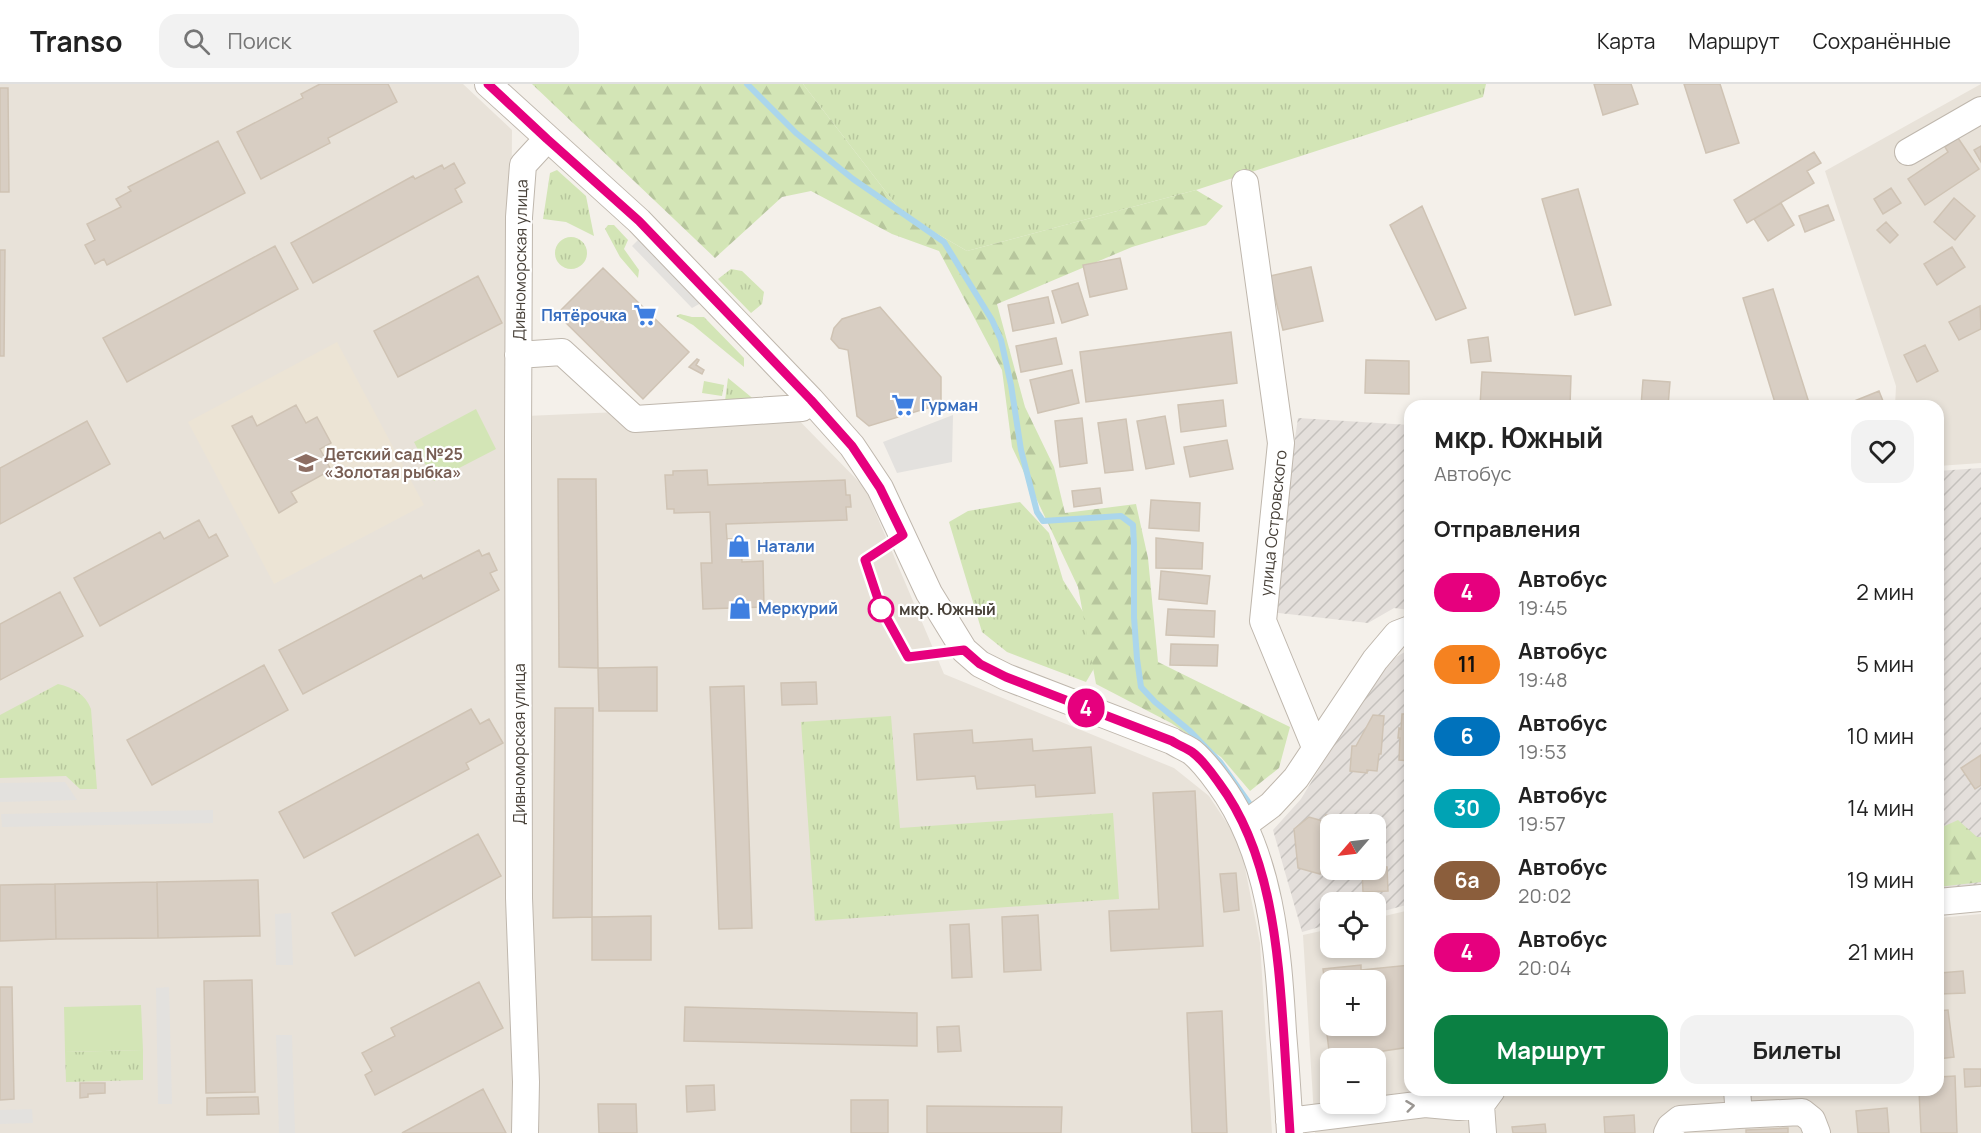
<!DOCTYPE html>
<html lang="ru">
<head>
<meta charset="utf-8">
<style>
  :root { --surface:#fff; --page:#f2f2f2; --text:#222; --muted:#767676; --line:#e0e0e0; --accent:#0b8043 }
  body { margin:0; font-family:Manrope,sans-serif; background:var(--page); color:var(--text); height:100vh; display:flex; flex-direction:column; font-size:22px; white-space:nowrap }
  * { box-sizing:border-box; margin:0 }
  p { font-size:20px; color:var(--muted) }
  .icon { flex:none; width:33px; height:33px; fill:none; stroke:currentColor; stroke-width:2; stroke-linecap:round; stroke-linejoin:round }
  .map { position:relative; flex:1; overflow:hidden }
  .panel { position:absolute; left:1404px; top:316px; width:540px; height:696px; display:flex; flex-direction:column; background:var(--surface); border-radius:18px; box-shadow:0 3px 9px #0003 }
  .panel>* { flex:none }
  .badge { padding:0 12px; border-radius:20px; font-size:21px; line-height:39px }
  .needle { width:39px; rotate:242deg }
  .fabs { position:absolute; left:1320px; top:730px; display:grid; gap:12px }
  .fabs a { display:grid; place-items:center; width:66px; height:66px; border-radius:12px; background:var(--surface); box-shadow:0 3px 9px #0003; font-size:30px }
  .map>.badge { position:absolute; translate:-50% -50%; box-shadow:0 0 0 3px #fff }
  h2 { padding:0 30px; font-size:22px; line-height:54px }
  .round { display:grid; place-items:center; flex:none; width:63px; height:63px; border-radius:18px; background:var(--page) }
  .head { display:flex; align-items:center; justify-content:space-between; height:102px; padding:0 30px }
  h1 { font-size:28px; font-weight:700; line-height:45px }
  .cta { display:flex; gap:12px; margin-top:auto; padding:12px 30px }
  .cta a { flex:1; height:69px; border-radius:18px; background:var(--accent); color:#fff; font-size:24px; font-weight:700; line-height:69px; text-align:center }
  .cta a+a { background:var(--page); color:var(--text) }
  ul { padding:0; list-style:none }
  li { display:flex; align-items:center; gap:18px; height:72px; padding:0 30px }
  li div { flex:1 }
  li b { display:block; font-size:22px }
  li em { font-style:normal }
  li .badge { min-width:66px; font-weight:700; text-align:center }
  header { display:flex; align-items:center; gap:36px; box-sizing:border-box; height:84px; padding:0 30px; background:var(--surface); border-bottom:2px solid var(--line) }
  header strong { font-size:28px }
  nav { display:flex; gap:33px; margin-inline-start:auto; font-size:21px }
  .search { width:420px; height:54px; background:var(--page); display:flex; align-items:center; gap:15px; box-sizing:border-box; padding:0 21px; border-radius:18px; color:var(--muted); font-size:22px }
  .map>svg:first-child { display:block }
  .residential { fill:#e8e2d9; fill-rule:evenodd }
  .industrial { fill:url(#industrial-furrows); fill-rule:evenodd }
  .education { fill:#ece4d5 }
  .grass { fill:url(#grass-tufts) }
  .forest { fill:url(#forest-firs) }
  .pitch { fill:#d3e5b6 }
  .parking { fill:#e3e1de }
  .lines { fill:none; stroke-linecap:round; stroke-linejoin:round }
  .stream { stroke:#abd6ec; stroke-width:6 }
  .building { fill:#d8cec3; stroke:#cfc3b4; stroke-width:1.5; fill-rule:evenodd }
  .minor-casing { stroke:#bfb7ad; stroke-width:28 }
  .minor { stroke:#fff; stroke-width:26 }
  .oneway { stroke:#9a9692 }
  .line-casing { stroke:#fff; stroke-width:14 }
  .line { stroke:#e6007e; stroke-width:9 }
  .stop-dot { fill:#fff; stroke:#e6007e; stroke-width:3 }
  .labels { text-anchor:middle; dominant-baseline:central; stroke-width:4.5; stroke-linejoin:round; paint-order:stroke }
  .street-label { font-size:16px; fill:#484139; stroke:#fff }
  .shop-label { font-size:16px; font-weight:bold; fill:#366cbe; stroke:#fff; text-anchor:start }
  .education-label { font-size:16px; font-weight:bold; fill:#785e54; stroke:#fff; text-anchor:start }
  .stop-label { font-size:16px; font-weight:bold; fill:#484139; stroke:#fff; text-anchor:start }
</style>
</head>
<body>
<header>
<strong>Transo</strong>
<div class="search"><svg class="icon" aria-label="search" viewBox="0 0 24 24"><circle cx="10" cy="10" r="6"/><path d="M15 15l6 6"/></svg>Поиск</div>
<nav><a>Карта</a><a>Маршрут</a><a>Сохранённые</a></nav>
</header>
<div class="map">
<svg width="1981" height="1049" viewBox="0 0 1981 1049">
  <defs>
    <pattern id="industrial-furrows" width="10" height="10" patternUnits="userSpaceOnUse" patternTransform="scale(1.5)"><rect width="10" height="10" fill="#e4dfdb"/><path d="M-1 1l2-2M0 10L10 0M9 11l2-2" fill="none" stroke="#c5c1bd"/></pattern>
    <pattern id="grass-tufts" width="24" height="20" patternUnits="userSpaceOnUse" patternTransform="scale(1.5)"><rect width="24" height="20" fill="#d3e5b6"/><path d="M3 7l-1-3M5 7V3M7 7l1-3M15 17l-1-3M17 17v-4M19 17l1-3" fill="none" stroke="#b7c69d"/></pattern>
    <pattern id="forest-firs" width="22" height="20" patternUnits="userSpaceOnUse" patternTransform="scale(1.5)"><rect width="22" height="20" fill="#d3e5b6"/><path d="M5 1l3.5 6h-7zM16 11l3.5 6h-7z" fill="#b7c69d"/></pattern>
  </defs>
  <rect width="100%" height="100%" fill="#f4f0ea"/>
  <path class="residential" d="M 0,0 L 463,0 L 512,46 L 509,467 L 516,1049 L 0,1049 Z
    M 1981,0 L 1981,379 L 1938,382 L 1938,322 L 1895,322 L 1896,302 L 1825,87 Z
    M 784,321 L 865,404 L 944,590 L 1174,684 L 1209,712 L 1240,759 L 1260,859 L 1272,1049 L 535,1049 L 524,463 L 526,332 Z
    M 1410,826 L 1410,1006 L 1473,1007 L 1470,1013 L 1473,1049 L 1315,1049 L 1303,851 L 1330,845 L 1330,864 L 1376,864 L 1376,834 ZM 1330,897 L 1376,897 L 1376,942 L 1330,942 ZM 1330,975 L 1376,975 L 1376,1020 L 1330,1020 Z
    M 1981,830 L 1981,1049 L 1497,1049 L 1495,1025 L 1503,1006 L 1938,1006 L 1938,834 Z"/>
  <path class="industrial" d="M 1298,334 L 1410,341 L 1410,526 L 1394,524 L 1368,539 L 1269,528 Z
    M 1981,384 L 1981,804 L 1938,808 L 1938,387 Z
    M 1410,565 L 1410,820 L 1376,829 L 1376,819 L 1330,819 L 1330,840 L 1302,848 L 1273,746 L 1301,715 L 1382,581 ZM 1330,741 L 1376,741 L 1376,786 L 1330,786 Z"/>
  <path class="education" d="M 337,258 L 424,421 L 274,500 L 188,338 Z"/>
  <path class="grass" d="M 803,0 L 1486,0 L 1483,13 L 1196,106 L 967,167 L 903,130 Z
    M 557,86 L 586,112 L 594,152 L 566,138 L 543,135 L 550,89 Z
    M 608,141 L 614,141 L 628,156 L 624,165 L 639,186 L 638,194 L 620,173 L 605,145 Z
    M555 169a16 16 0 1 1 32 0a16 16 0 1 1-32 0Z
    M 731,185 L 742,187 L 764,208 L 762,220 L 751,229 L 718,195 Z
    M 680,230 L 692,233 L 704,233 L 744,274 L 744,283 L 693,241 L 676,232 Z
    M 728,294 L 756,317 L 725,317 Z
    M 704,297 L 724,301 L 722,312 L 702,309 Z
    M 1020,418 L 1049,449 L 1063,496 L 1106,564 L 1086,598 L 1007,568 L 982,548 L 949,438 L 968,427 Z
    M 58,600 C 74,604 85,610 91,625 L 97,705 L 80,705 L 66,692 L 0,694 L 0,631 Z
    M 891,632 L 900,744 L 1113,729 L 1119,815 L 815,837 L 801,638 Z
    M 143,966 L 143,996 L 66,998 L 65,968 Z"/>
  <path class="forest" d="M 532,0 L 803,0 L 903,130 L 967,167 L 1196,106 L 1223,122 L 1206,141 L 1132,163 L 997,220 L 1025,323 L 1054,383 L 1065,429 L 1136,420 L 1148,474 L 1158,578 L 1290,643 L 1279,684 L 1250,707 L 1221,673 L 1171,639 L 1096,600 L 1078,503 L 1012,363 L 1002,286 L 939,167 L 892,150 L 811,107 L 782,113 L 715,174 Z
    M 1958,736 L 1977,753 L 1981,753 L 1981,798 L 1938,803 L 1938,745 Z"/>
  <path class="pitch" d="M 476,325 L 496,365 L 434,397 L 414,358 Z
    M 141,921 L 143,966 L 65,968 L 64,923 Z"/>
  <path class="parking" d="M 640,154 L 701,219 L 692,224 L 632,162 Z
    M 953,331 L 952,378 L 897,389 L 883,358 Z
    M 65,698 L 77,716 L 0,718 L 0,699 Z
    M 213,726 L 213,739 L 2,743 L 1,730 Z
    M 291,829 L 293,881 L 276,881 L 275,830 Z
    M 169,903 L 172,1020 L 158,1020 L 156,904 Z
    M 276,951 L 292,951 L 295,1049 L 279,1049 Z
    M 32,1025 L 33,1039 L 0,1040 L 0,1026 Z"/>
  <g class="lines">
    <path class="stream" d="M 747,0 L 796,49 L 853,95 L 944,158 L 992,236 L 1001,256 L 1011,301 L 1021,366 L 1037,428 L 1043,437 L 1121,432 L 1133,441 L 1134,461 L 1134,533 L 1137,575 L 1141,603 L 1155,618 L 1190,647 L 1220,678 L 1249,719"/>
  </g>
  <path class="building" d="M 320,0 L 388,0 L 397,18 L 328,54 L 330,59 L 261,95 L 237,48 L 303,14 L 301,10 Z
    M 1594,0 L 1631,0 L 1638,20 L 1603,31 Z
    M 1684,0 L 1720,0 L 1739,59 L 1706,69 Z
    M 0,4 L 8,4 L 9,108 L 0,108 Z
    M 1958,54 L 1979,85 L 1925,121 L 1908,95 L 1948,68 L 1945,63 Z
    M 218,57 L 245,109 L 107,181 L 104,175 L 95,180 L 85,161 L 95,156 L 87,140 L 121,123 L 116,115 L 131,107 L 128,103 Z
    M 1981,62 L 1981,78 L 1974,66 Z
    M 1814,68 L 1821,79 L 1807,87 L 1814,99 L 1747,139 L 1734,116 Z
    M 454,79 L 465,99 L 455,105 L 462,118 L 313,199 L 291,159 L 413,92 L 415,95 L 442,81 L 444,85 Z
    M 1891,104 L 1901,119 L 1883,130 L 1874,115 Z
    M 1578,105 L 1611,221 L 1575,231 L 1542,115 Z
    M 1954,114 L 1975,132 L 1955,156 L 1934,138 Z
    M 1781,119 L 1794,141 L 1768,157 L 1754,135 Z
    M 1828,121 L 1834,136 L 1805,148 L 1799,132 Z
    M 1422,122 L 1466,224 L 1436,236 L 1390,141 Z
    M 1886,138 L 1898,151 L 1890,159 L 1877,146 Z
    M 275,162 L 298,205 L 127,298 L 103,254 Z
    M 1952,163 L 1965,183 L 1937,201 L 1924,180 Z
    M 0,166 L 5,166 L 4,272 L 0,272 Z
    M 1120,174 L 1127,205 L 1090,213 L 1083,181 Z
    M 1311,183 L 1323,237 L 1283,246 L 1270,192 Z
    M 603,184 L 689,268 L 643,315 L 557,230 Z
    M 478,192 L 502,239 L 398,293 L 374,247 Z
    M 1078,199 L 1088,231 L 1062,239 L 1052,207 Z
    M 1773,205 L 1810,322 L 1776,322 L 1743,214 Z
    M 1048,213 L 1054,239 L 1013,247 L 1008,221 Z
    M 1980,222 L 1981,245 L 1959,256 L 1949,238 Z
    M 880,223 L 941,293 L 941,320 L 869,342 L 857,332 L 848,266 L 839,264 L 831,255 L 834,244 L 842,235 Z
    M 1231,248 L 1237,299 L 1086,318 L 1080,268 Z
    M 1488,253 L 1491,277 L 1471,279 L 1468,256 Z
    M 1056,254 L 1062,280 L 1021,288 L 1016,262 Z
    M 1925,261 L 1938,287 L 1917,298 L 1904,271 Z
    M 697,275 L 699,276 L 696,281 L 704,286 L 702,290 L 689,283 Z
    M 1366,276 L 1409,277 L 1409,310 L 1365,309 Z
    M 1072,286 L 1079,319 L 1038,329 L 1030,296 Z
    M 1482,288 L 1571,292 L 1570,322 L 1480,322 Z
    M 1643,296 L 1670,298 L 1668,322 L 1641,322 Z
    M 1879,307 L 1885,322 L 1854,322 L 1852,318 Z
    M 1223,316 L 1226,342 L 1181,348 L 1178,321 Z
    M 296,321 L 306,339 L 317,333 L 331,359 L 320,365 L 331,386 L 291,408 L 297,418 L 279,429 L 232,342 L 252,332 L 257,342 Z
    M 1165,332 L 1174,380 L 1146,385 L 1137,337 Z
    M 1082,334 L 1087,379 L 1060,383 L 1055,337 Z
    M 1126,335 L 1133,386 L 1105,389 L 1098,339 Z
    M 87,337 L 110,380 L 0,440 L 0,384 Z
    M 1227,356 L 1233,385 L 1190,393 L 1184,363 Z
    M 707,386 L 708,401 L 845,396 L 846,411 L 850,411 L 851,423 L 846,423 L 847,436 L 726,440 L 727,455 L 741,455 L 742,478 L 763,477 L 764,523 L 703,525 L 701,479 L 712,479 L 710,428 L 674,429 L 674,425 L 667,425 L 665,391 L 673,391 L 673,387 Z
    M 558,395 L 596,395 L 598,584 L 559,583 Z
    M 1100,404 L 1102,419 L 1074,423 L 1072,407 Z
    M 1151,416 L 1200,419 L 1199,447 L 1149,444 Z
    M 199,436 L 209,454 L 216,450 L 228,472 L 100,542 L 74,494 L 160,448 L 164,455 Z
    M 1156,454 L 1203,459 L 1202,485 L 1156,484 Z
    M 479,466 L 482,472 L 489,469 L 497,486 L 490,489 L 499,506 L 303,610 L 279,566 L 421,491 L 423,495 Z
    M 1161,487 L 1210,492 L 1207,520 L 1159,515 Z
    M 60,508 L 83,552 L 0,596 L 0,540 Z
    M 1168,525 L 1215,527 L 1214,553 L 1166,551 Z
    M 1171,560 L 1218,561 L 1217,582 L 1170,581 Z
    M 264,581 L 288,626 L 152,701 L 127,656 Z
    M 657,583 L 657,627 L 599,627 L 598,584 Z
    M 816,598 L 817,620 L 782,621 L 781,599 Z
    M 744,602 L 752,844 L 719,845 L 710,603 Z
    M 555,624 L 593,624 L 592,833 L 553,834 Z
    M 471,625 L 480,640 L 489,635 L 503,659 L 466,679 L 469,685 L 304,774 L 279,728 Z
    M 1402,630 L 1410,630 L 1410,677 L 1399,676 L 1400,654 L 1398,654 L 1399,644 L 1401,645 Z
    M 1373,631 L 1384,632 L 1381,670 L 1379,670 L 1377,687 L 1367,686 L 1367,689 L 1350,687 L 1352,662 L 1356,662 Z
    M 972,646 L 973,659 L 1032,655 L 1033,667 L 1091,663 L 1095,709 L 1036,713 L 1035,701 L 977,705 L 975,692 L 917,696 L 914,650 Z
    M 1981,671 L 1981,701 L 1975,705 L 1961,684 Z
    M 1195,707 L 1203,862 L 1111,867 L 1109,827 L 1159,825 L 1153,709 Z
    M 1326,731 L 1341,736 L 1339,741 L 1330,741 L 1330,757 L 1320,790 L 1298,784 L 1294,745 L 1309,733 L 1323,737 Z
    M 478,750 L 501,792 L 355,872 L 332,829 Z
    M 1376,783 L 1387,783 L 1388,807 L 1363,808 L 1362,786 L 1376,786 Z
    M 1236,789 L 1239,826 L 1224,828 L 1220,790 Z
    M 258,796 L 260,852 L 158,854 L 157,798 Z
    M 157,798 L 158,854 L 56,855 L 55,800 Z
    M 55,800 L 56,855 L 0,857 L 0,801 Z
    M 1038,831 L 1041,886 L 1004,888 L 1002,833 Z
    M 651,832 L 651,876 L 592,876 L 592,833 Z
    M 969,840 L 972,893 L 952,894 L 950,841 Z
    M 1361,881 L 1361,886 L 1410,881 L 1410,963 L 1330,975 L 1323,917 L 1327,917 L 1323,885 ZM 1330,897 L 1376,897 L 1376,942 L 1330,942 Z
    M 1963,887 L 1965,909 L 1941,910 L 1940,889 Z
    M 252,896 L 255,1008 L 206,1009 L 204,897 Z
    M 479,898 L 503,944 L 375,1011 L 365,991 L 372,987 L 362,969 L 395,952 L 391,944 Z
    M 0,903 L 12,903 L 14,1015 L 0,1016 Z
    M 685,923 L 917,929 L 917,962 L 684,957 Z
    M 1948,926 L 1954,973 L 1938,975 L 1938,927 Z
    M 1222,927 L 1227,1049 L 1192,1049 L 1187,929 Z
    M 959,942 L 961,967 L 938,968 L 937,943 Z
    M 1964,985 L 1981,985 L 1981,1002 L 1965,1003 Z
    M 1955,992 L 1957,1049 L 1921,1049 L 1919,1006 L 1938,1006 L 1938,993 Z
    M 80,999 L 105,999 L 105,1009 L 88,1010 L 88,1013 L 80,1014 Z
    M 714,1001 L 715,1026 L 687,1028 L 686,1002 Z
    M 483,1005 L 506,1049 L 402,1049 Z
    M 258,1013 L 259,1030 L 207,1031 L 207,1014 Z
    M 851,1016 L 888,1016 L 888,1049 L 851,1049 Z
    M 598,1020 L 636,1020 L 637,1049 L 599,1049 Z
    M 927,1022 L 1062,1023 L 1061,1049 L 927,1049 Z
    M 1887,1024 L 1889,1049 L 1858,1049 L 1856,1027 Z
    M 1634,1031 L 1635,1049 L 1605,1049 L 1604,1033 Z
    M 1545,1040 L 1546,1049 L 1513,1049 L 1512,1043 Z
    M 1788,1044 L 1788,1049 L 1746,1049 L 1746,1046 Z"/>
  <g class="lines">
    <g class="minor-casing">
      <path id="minor" d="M 488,0 L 639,137 L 811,316 L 852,362 L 880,404 L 929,509 L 964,566 L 980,580 L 1006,593 L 1172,657 C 1178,661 1186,664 1192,668 C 1203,677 1211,688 1219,699 C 1271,769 1278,864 1283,948 C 1286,982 1288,1015 1290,1049
        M 1908,68 L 1981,26
        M 1245,99 L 1281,359 L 1263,537 L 1315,663
        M 518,271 L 562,268 L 635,335 L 802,324 L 811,316
        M 1244,741 L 1271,721 L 1296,694 L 1375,576 L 1397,550 L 1410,545
        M 1938,818 L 1981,814
        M 1737,1006 L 1739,1031 L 1802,1028 L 1812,1036 L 1817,1049
        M 1481,1021 L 1483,1049
        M 1289,1037 L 1425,1020 L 1458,1023 L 1481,1021 L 1492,1006
        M 525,1049 L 526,998 L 519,814 L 518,358 L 519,133 L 523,81 L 547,55
        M 1667,1049 L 1670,1043 L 1680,1035 L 1739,1031"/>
    </g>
    <use href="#minor" class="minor"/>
  </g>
  <defs><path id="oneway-chevron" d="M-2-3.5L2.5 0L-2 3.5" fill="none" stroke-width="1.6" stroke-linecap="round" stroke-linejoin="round" transform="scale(1.5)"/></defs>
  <use class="oneway" href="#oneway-chevron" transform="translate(1410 1022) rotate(-7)"/>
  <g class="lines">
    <g class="line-casing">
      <path id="line" d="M 488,0 L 547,55 L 639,137 L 811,316 L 852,362 L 880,404 L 903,451 L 865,476 L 881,524 L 908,573 L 964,566 L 980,580 L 1006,593 L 1172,657 C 1178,661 1186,664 1192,668 C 1203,676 1211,688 1219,699 C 1272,770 1278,868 1284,953 C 1286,985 1288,1017 1290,1049"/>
    </g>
    <use href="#line" class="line"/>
  </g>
  <defs>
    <g id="supermarket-bare" transform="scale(1.8)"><path d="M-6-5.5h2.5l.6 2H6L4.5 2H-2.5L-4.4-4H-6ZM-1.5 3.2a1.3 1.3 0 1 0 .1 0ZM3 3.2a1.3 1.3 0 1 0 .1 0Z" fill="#3f7fe0" stroke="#fff" stroke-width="2.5" paint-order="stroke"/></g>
    <g id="school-bare" transform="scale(1.8)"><path d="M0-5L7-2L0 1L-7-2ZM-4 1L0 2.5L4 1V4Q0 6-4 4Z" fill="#8d6e63" stroke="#fff" stroke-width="2.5" paint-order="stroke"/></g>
    <g id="shop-bare" transform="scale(1.8)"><path d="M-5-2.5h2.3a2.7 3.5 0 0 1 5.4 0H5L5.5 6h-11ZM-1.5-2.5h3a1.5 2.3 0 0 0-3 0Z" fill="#3f7fe0" stroke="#fff" stroke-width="2.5" paint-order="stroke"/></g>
  </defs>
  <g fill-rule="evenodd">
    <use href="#supermarket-bare" x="645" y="231"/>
    <use href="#supermarket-bare" x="903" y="321"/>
    <use href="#school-bare" x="306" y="379"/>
    <use href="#shop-bare" x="739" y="462"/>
    <use href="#shop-bare" x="740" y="524"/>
  </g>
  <circle class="stop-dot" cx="881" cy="525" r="12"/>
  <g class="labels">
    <g class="street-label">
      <text transform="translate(520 176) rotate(-89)">Дивноморская улица</text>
      <text transform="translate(1273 439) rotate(-84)">улица Островского</text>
      <text transform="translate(519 660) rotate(-90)">Дивноморская улица</text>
    </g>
    <g class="shop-label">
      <text x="627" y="231" text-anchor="end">Пятёрочка</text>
      <text x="921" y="321">Гурман</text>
      <text x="757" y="462">Натали</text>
      <text x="758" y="524">Меркурий</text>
    </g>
    <g class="education-label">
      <text x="324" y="370">Детский сад №25<tspan x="324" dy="18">«Золотая рыбка»</tspan></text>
    </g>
    <g class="stop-label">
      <text x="899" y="525">мкр. Южный</text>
    </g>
  </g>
</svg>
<div class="fabs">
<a><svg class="needle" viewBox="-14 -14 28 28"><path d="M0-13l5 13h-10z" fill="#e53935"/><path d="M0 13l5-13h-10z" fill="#767676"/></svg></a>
<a><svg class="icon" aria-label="locate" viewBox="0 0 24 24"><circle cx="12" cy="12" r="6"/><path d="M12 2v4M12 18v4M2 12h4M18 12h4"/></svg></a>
<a>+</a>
<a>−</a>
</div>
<b class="badge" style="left:1086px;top:624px;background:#e6007e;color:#fff">4</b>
<section class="panel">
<div class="head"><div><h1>мкр. Южный</h1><p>Автобус</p></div><a class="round"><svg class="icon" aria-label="heart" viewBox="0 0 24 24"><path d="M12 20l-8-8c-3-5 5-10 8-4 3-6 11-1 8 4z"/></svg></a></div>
<h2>Отправления</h2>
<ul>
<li><span class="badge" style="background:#e6007e;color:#fff">4</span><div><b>Автобус</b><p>19:45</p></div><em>2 мин</em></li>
<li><span class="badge" style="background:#f58220;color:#111">11</span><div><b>Автобус</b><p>19:48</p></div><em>5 мин</em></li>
<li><span class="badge" style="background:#0072bc;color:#fff">6</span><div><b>Автобус</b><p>19:53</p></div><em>10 мин</em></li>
<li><span class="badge" style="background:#00a3b4;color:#fff">30</span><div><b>Автобус</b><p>19:57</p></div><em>14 мин</em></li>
<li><span class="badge" style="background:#8b5e3c;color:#fff">6а</span><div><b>Автобус</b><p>20:02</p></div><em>19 мин</em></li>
<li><span class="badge" style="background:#e6007e;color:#fff">4</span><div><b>Автобус</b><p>20:04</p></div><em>21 мин</em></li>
</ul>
<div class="cta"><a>Маршрут</a><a>Билеты</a></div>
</section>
</div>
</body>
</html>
